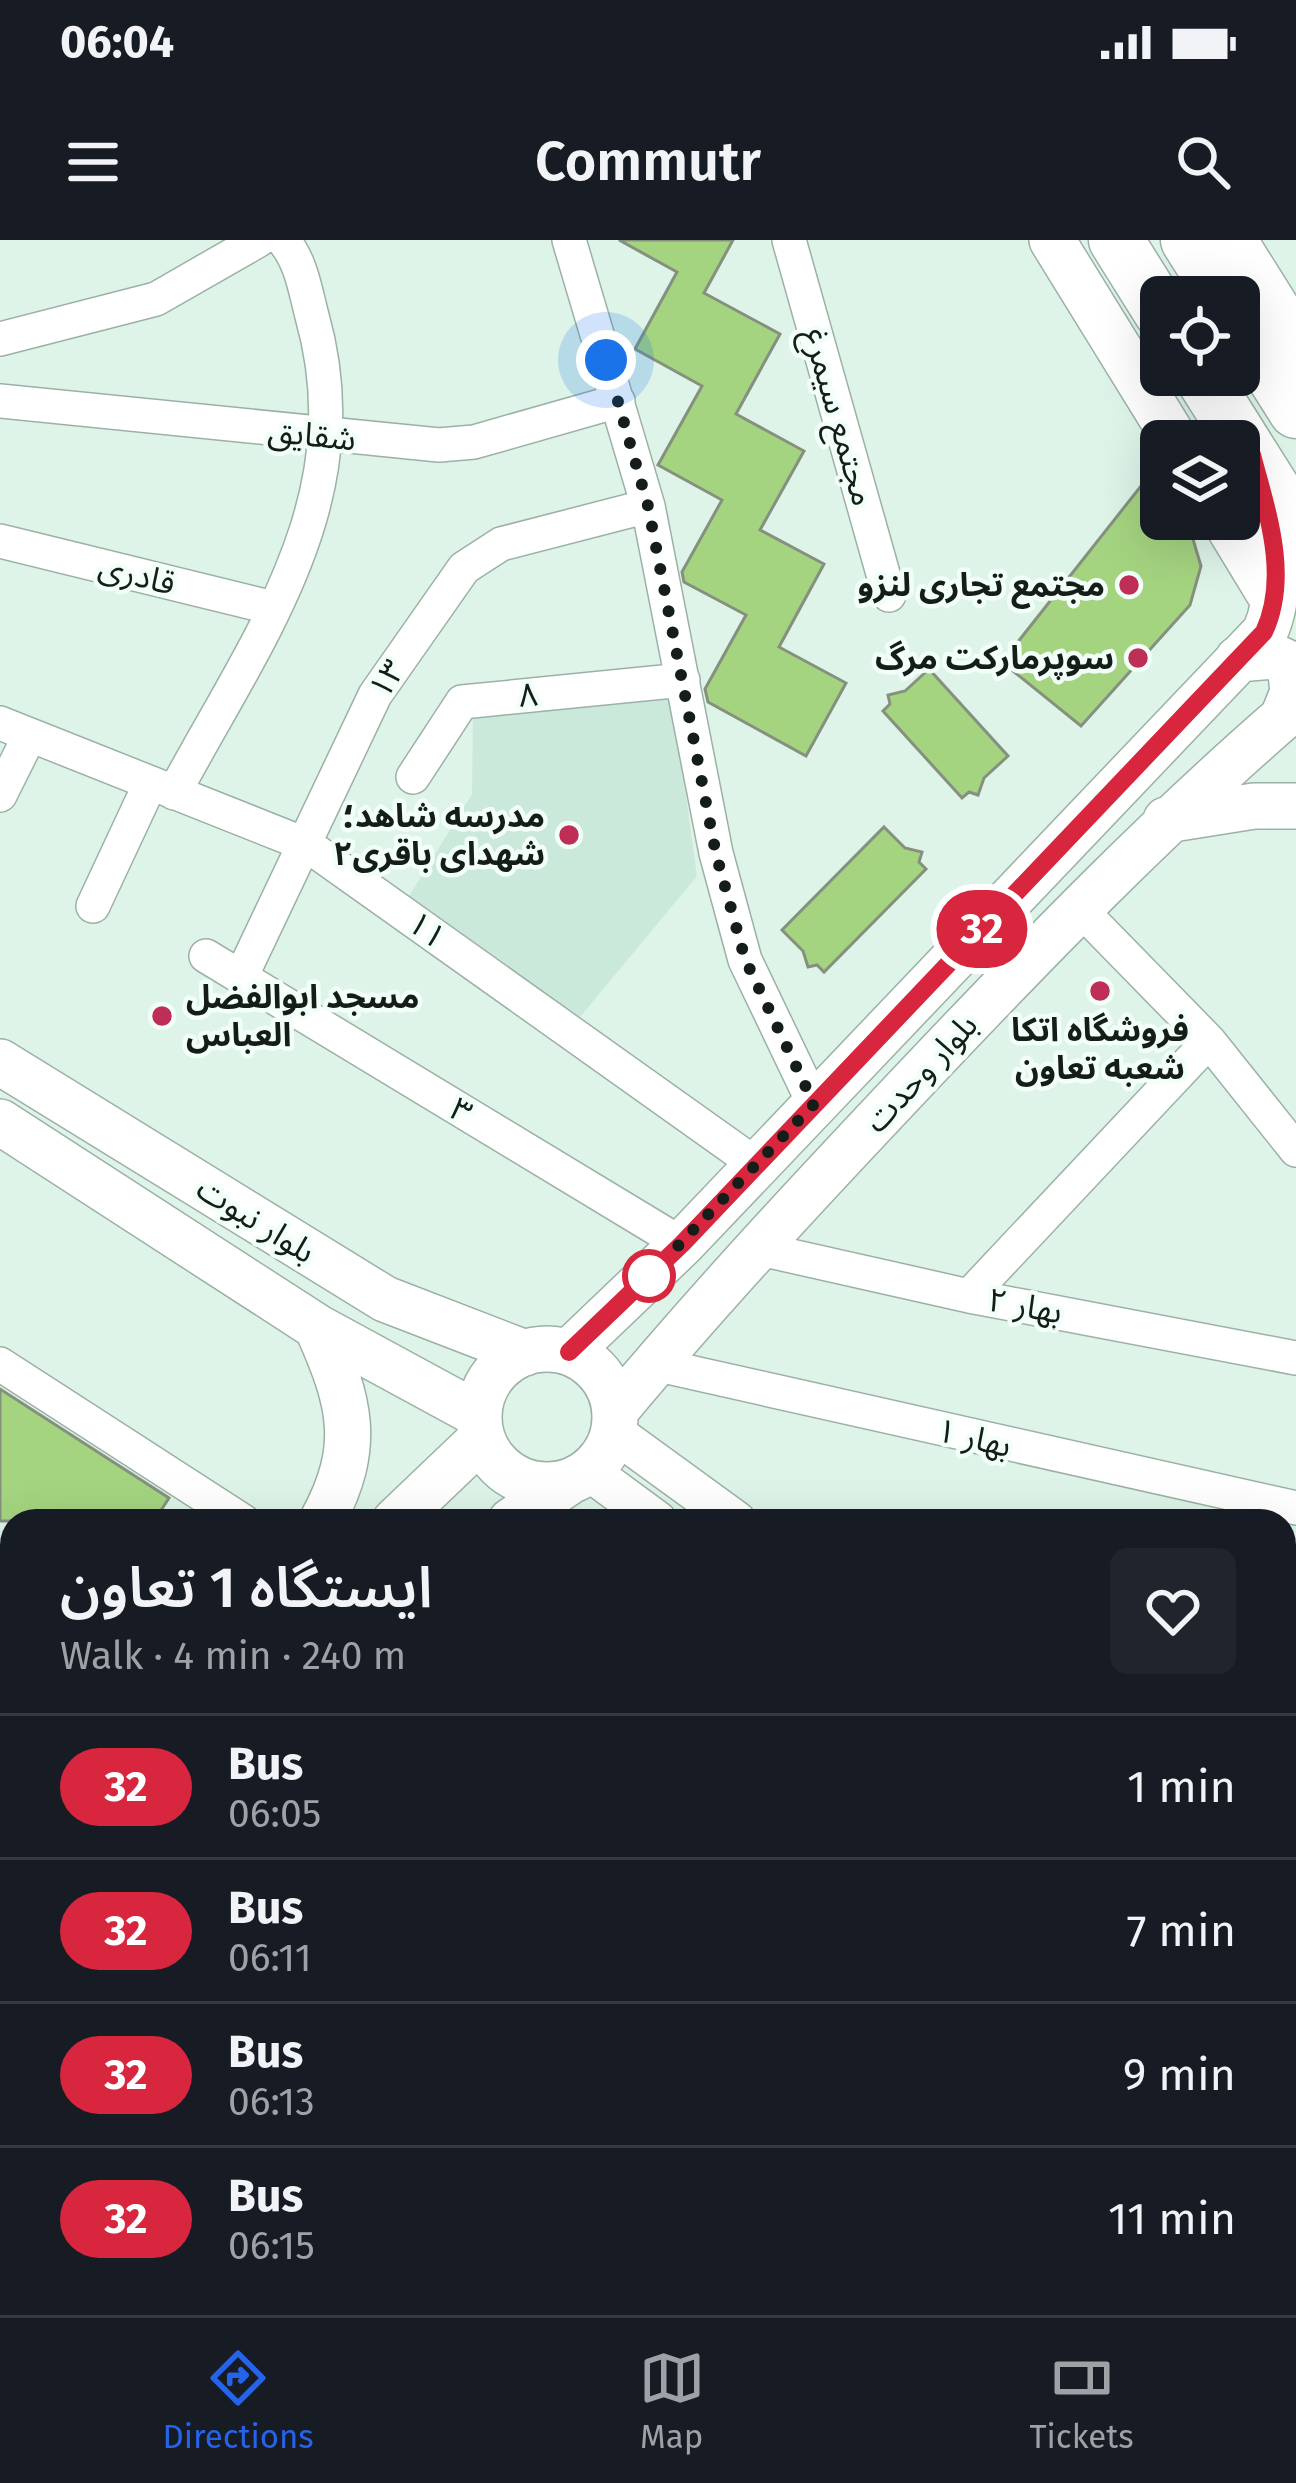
<!DOCTYPE html>
<html lang="en">
<head>
<meta charset="utf-8">
<style>
  :root { --surface:#171b24; --page:#20242c; --text:#f1f3f6; --muted:#9ea1a6; --line:#363941; --accent:#2563eb }
  body { margin:0; font-family:"Fira Sans","Noto Sans Arabic",sans-serif; background:var(--page); color:var(--text); height:100vh; display:flex; flex-direction:column; font-size:45px; white-space:nowrap }
  * { box-sizing:border-box; margin:0 }
  p { font-size:39px; color:var(--muted) }
  .icon { flex:none; width:66px; height:66px; fill:none; stroke:currentColor; stroke-width:2; stroke-linecap:round; stroke-linejoin:round }
  .map { position:relative; flex:1; overflow:hidden }
  .drawer { position:absolute; left:0px; top:1269px; width:1296px; height:807px; display:flex; flex-direction:column; background:var(--surface); border-radius:36px 36px 0 0; box-shadow:0 12px 48px #0002 }
  .drawer>* { flex:none }
  .badge { padding:0 24px; border-radius:39px; font-size:42px; line-height:78px }
  .buttons { position:absolute; left:1140px; top:36px; display:grid; gap:24px }
  .buttons a { display:grid; place-items:center; width:120px; height:120px; border-radius:18px; background:var(--surface); box-shadow:0 12px 48px #0002; font-size:60px }
  .you { position:absolute; width:60px; height:60px; margin:-30px; border:9px solid #fff; border-radius:50%; background:#1a73e8; box-shadow:0 0 0 18px #1a73e833 }
  .map>.badge { position:absolute; translate:-50% -50%; box-shadow:0 0 0 6px #fff }
  .round { display:grid; place-items:center; flex:none; width:126px; height:126px; border-radius:18px; background:var(--page) }
  .head { display:flex; align-items:center; justify-content:space-between; height:204px; padding:0 60px }
  h1 { font-size:57px; font-weight:600; line-height:90px }
  ul { padding:0; list-style:none }
  li { display:flex; align-items:center; gap:36px; height:144px; padding:0 60px; border-top:3px solid var(--line) }
  li div { flex:1 }
  li b { display:block; font-size:45px }
  li em { font-style:normal }
  li .badge { min-width:132px; font-weight:700; text-align:center }
  .status { display:flex; justify-content:space-between; align-items:center; height:84px; padding:0 60px; background:var(--surface); direction:ltr }
  .status svg { height:33px; fill:currentColor }
  header { display:flex; justify-content:space-between; align-items:center; height:156px; padding:0 60px; background:var(--surface); font-size:54px; font-weight:600 }
  .tabs { display:flex; justify-content:space-around; align-items:center; height:168px; border-top:3px solid var(--line); background:var(--surface); font-size:33px; color:var(--muted) }
  .tabs a { display:grid; justify-items:center; gap:6px }
  .tabs .current { color:var(--accent) }
  .map>svg:first-child { display:block }
  .built { fill:#cbe9da }
  .building { fill:#a4d480; stroke:#86907f; stroke-width:3 }
  .lines { fill:none; stroke-linecap:round; stroke-linejoin:round }
  .minor-casing { stroke:#9cb1a6; stroke-width:36 }
  .tertiary-casing { stroke:#9cb1a6; stroke-width:42 }
  .secondary-casing { stroke:#9cb1a6; stroke-width:48 }
  .trunk-casing { stroke:#9cb1a6; stroke-width:57 }
  .minor { stroke:#fff; stroke-width:33 }
  .tertiary { stroke:#fff; stroke-width:39 }
  .secondary { stroke:#fff; stroke-width:45 }
  .trunk { stroke:#fff; stroke-width:54 }
  .line-casing { stroke:#fff; stroke-width:27 }
  .line { stroke:#d7263d; stroke-width:18 }
  .walk { stroke:#151d19; stroke-width:12; stroke-dasharray:0 21.6 }
  .poi-dot { fill:#be2e57; stroke:#f1fff8; stroke-width:4.5 }
  .stop-dot { fill:#fff; stroke:#d7263d; stroke-width:6 }
  .labels { text-anchor:middle; dominant-baseline:central; stroke-width:9; stroke-linejoin:round; paint-order:stroke }
  .street-label { font-size:33px; fill:#151d19; stroke:#f1fff8 }
  .poi-label { font-size:33px; font-weight:bold; fill:#151d19; stroke:#f1fff8; text-anchor:end }
</style>
</head>
<body>
<div class="status"><b>06:04</b><svg viewBox="0 0 49 12"><path d="M0 12V9h3v3zM5 12V6h3v6zM10 12V3h3v9zM15 12V0h3v12zM26 1h20v11H26zM47 4h2v5h-2z"/></svg></div>
<header><svg class="icon" aria-label="menu" viewBox="0 0 24 24"><path d="M4 6h16M4 12h16M4 18h16"/></svg>Commutr<svg class="icon" aria-label="search" viewBox="0 0 24 24"><circle cx="10" cy="10" r="6"/><path d="M15 15l6 6"/></svg></header>
<div class="map">
<svg width="1296" height="2075" viewBox="0 0 1296 2075">
  <rect width="100%" height="100%" fill="#def4e9"/>
  <path class="built" d="M 672,453 L 697,636 L 580,777 L 408,658 L 472,554 L 473,473 Z"/>
  <path class="building" d="M 619,0 L 733,0 L 704,53 L 780,94 L 736,174 L 804,211 L 760,290 L 824,324 L 779,407 L 846,443 L 806,516 L 708,462 L 705,449 L 746,375 L 684,342 L 682,332 L 722,260 L 658,225 L 702,146 L 635,109 L 677,32 Z
    M 1160,222 L 1161,279 L 1187,279 L 1201,326 L 1190,365 L 1081,486 L 1002,422 Z
    M 929,429 L 1008,516 L 984,538 L 978,555 L 969,552 L 962,558 L 883,471 L 890,464 L 888,455 L 905,451 Z
    M 884,587 L 905,608 L 922,612 L 919,622 L 926,629 L 824,732 L 817,725 L 808,727 L 803,711 L 782,690 Z
    M 0,1149 L 169,1258 L 154,1281 L 0,1281 Z"/>
  <g class="lines">
    <g class="minor-casing">
      <path id="minor" d="M 569,0 L 648,266 L 716,613 L 745,720 L 814,864
        M 789,0 L 889,355
        M 0,99 L 156,59 L 259,0
        M 0,161 L 439,205 L 474,202 L 618,161
        M 0,301 L 273,368
        M 0,483 L 307,605 L 757,925
        M 413,537 L 462,462 L 683,440
        M 174,553 C 257,398 364,260 312,76 C 305,49 301,21 283,0
        M 0,555 L 30,495
        M 93,666 L 150,544
        M 1078,667 L 1209,801 L 1296,910
        M 206,716 L 682,1004
        M 241,737 L 375,455 L 464,328 L 501,304 L 648,266
        M 756,1008 L 969,1056 L 1296,1118
        M 969,1056 L 1209,801
        M 0,1124 L 243,1281
        M 654,1124 L 1296,1268
        M 0,1363 L 12,1370
        M 0,1559 L 12,1539
        M 1284,1635 L 1296,1634
        M 1284,1780 L 1296,1780
        M 1284,1991 L 1296,1991
        M 887,2064 L 887,2075
        M 359,2075 L 360,2064"/>
    </g>
    <g class="tertiary-casing">
      <path id="tertiary" d="M 615,1193 L 736,1281
        M 589,1231 L 657,1281
        M 0,1512 L 12,1514
        M 1123,2064 L 1124,2075
        M 547,2075 L 547,2064"/>
    </g>
    <g class="secondary-casing">
      <path id="secondary" d="M 1052,0 L 1176,201
        M 1234,0 L 1296,99
        M 1224,279 L 1272,358
        M 1238,419 L 1273,416 L 1290,424 L 1293,452 L 1283,477
        M 1166,580 L 1254,566 L 1296,566
        M 0,822 L 385,1059 L 525,1113
        M 0,882 L 317,1087 L 479,1175
        M 317,1087 C 350,1161 363,1206 322,1281
        M479 1177a68 68 0 1 1 136 0a68 68 0 1 1-136 0Z
        M 569,1112 L 682,1004 L 1265,392 C 1286,344 1273,291 1259,242
        M 616,1170 C 712,1055 814,946 917,837 C 1039,708 1161,582 1296,466
        M 395,1281 L 482,1198
        M 511,1281 L 569,1242
        M 0,1863 L 12,1834
        M 0,2011 L 12,1982"/>
    </g>
    <g class="trunk-casing">
      <path id="trunk" d="M 1116,0 L 1161,72
        M 1188,0 L 1224,57
        M 1239,81 L 1296,171
        M 1201,135 L 1296,286"/>
    </g>
    <use href="#minor" class="minor"/>
    <use href="#tertiary" class="tertiary"/>
    <use href="#secondary" class="secondary"/>
    <use href="#trunk" class="trunk"/>
  </g>
  <g class="lines">
    <g class="line-casing">
      <path id="line" d="M 569,1112 L 682,1004 L 1264,392 C 1290,336 1267,272 1252,215"/>
    </g>
    <use href="#line" class="line"/>
    <path class="walk" d="M 606,120 L 648,266 L 716,614 L 745,719 L 814,864 L 649,1036"/>
  </g>
  <g class="poi-dot">
    <circle cx="1129" cy="345" r="12"/>
    <circle cx="1138" cy="418" r="12"/>
    <circle cx="569" cy="595" r="12"/>
    <circle cx="1100" cy="751" r="12"/>
    <circle cx="162" cy="776" r="12"/>
  </g>
  <circle class="stop-dot" cx="649" cy="1036" r="24"/>
  <g class="labels">
    <g class="street-label">
      <text transform="translate(839 177) rotate(74)">مجتمع سیمرغ</text>
      <text transform="translate(312 195) rotate(6)">شقایق</text>
      <text transform="translate(137 335) rotate(14)">قادری</text>
      <text transform="translate(387 439) rotate(-57)">۱۳</text>
      <text transform="translate(528 455) rotate(-6)">۸</text>
      <text transform="translate(427 690) rotate(36)">۱۱</text>
      <text transform="translate(921 833) rotate(-47)">بلوار وحدت</text>
      <text transform="translate(461 871) rotate(31)">۳</text>
      <text transform="translate(256 980) rotate(32)">بلوار نبوت</text>
      <text transform="translate(1025 1066) rotate(10)">بهار ۲</text>
      <text transform="translate(974 1198) rotate(13)">بهار ۱</text>
    </g>
    <g class="poi-label">
      <text x="1105" y="345">مجتمع تجاری لنزو</text>
      <text x="1114" y="418">سوپرمارکت مرگ</text>
      <text x="545" y="576">مدرسه شاهد؛<tspan x="545" dy="38">شهدای باقری۲</tspan></text>
      <text x="186" y="757" text-anchor="start">مسجد ابوالفضل<tspan x="186" dy="38">العباس</tspan></text>
      <text x="1100" y="790" text-anchor="middle">فروشگاه اتکا<tspan x="1100" dy="38">شعبه تعاون</tspan></text>
    </g>
  </g>
</svg>
<div class="buttons">
<a><svg class="icon" aria-label="locate" viewBox="0 0 24 24"><circle cx="12" cy="12" r="6"/><path d="M12 2v4M12 18v4M2 12h4M18 12h4"/></svg></a>
<a><svg class="icon" aria-label="layers" viewBox="0 0 24 24"><path d="M12 4l9 5-9 5-9-5zM3 14l9 5 9-5"/></svg></a>
</div>
<div class="you" style="left:606px;top:120px"></div>
<b class="badge" style="left:982px;top:689px;background:#d7263d;color:#fff">32</b>
<section class="drawer">
<div class="head"><div><h1>ایستگاه 1 تعاون</h1><p>Walk · 4 min · 240 m</p></div><a class="round"><svg class="icon" aria-label="heart" viewBox="0 0 24 24"><path d="M12 20l-8-8c-3-5 5-10 8-4 3-6 11-1 8 4z"/></svg></a></div>
<ul>
<li><span class="badge" style="background:#d7263d;color:#fff">32</span><div><b>Bus</b><p>06:05</p></div><em>1 min</em></li>
<li><span class="badge" style="background:#d7263d;color:#fff">32</span><div><b>Bus</b><p>06:11</p></div><em>7 min</em></li>
<li><span class="badge" style="background:#d7263d;color:#fff">32</span><div><b>Bus</b><p>06:13</p></div><em>9 min</em></li>
<li><span class="badge" style="background:#d7263d;color:#fff">32</span><div><b>Bus</b><p>06:15</p></div><em>11 min</em></li>
</ul>
</section>
</div>
<nav class="tabs">
<a class="current"><svg class="icon" aria-label="directions" viewBox="0 0 24 24"><path d="M12 3l9 9-9 9-9-9zM9 14v-3h6M13 9l2 2-2 2"/></svg>Directions</a>
<a><svg class="icon" aria-label="map" viewBox="0 0 24 24"><path d="M3 6l6-2 6 2 6-2v14l-6 2-6-2-6 2zM9 4v14M15 6v14"/></svg>Map</a>
<a><svg class="icon" aria-label="tickets" viewBox="0 0 24 24"><path d="M3 7h18v10H3zM15 7v10"/></svg>Tickets</a>
</nav>
</body>
</html>
